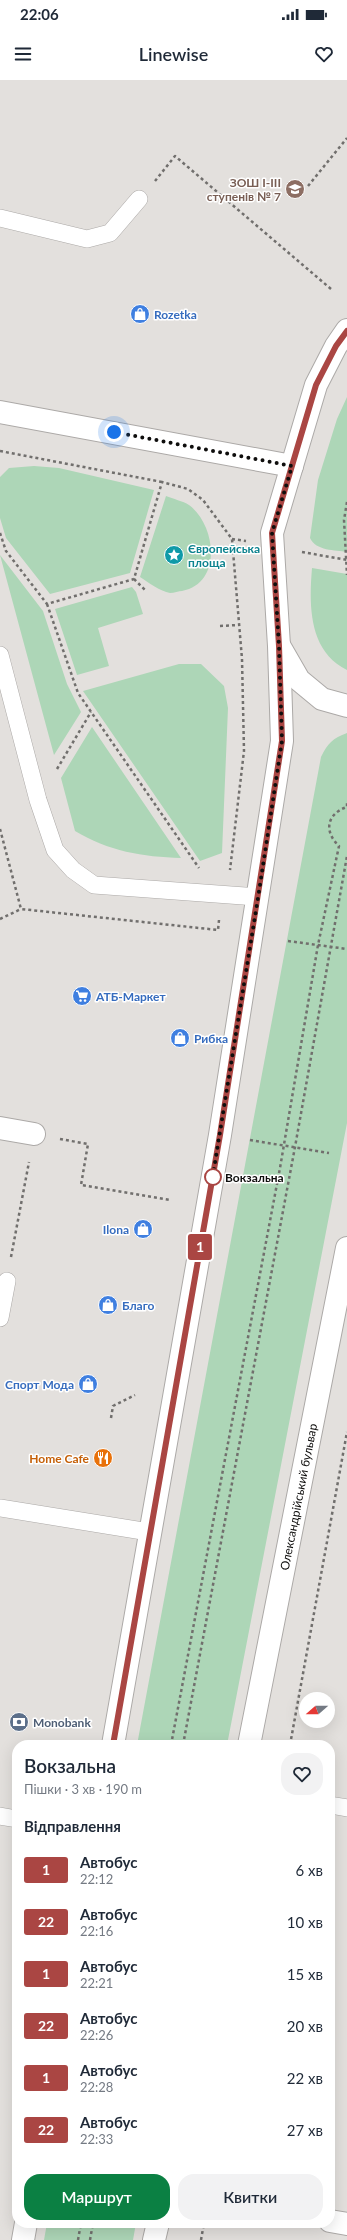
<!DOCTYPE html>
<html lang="uk">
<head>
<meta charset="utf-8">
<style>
  :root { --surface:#fff; --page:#f2f2f3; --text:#1f2937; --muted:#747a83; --accent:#0b8043 }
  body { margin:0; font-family:Lato,sans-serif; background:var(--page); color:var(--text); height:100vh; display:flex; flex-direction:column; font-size:15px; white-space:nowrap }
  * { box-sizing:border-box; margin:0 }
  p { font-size:13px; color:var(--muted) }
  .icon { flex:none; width:22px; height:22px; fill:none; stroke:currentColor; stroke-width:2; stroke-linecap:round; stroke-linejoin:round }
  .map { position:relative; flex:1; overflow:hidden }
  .details { position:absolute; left:12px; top:1660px; width:323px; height:488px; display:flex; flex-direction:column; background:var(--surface); border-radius:16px; box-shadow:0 4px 16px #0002 }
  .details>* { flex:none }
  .badge { padding:0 8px; border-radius:3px; font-size:14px; line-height:26px }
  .needle { width:26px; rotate:250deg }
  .controls { position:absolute; left:299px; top:1612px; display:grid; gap:8px }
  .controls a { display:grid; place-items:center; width:36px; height:36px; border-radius:50%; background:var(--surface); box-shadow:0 4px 16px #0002; font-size:20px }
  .you { position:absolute; width:20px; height:20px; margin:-10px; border:3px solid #fff; border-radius:50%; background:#1a73e8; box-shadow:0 0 0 6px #1a73e833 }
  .map>.badge { position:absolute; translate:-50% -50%; box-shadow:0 0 0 2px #fff }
  h2 { padding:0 12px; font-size:15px; line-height:36px }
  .round { display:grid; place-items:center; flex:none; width:42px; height:42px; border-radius:16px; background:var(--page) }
  .summary { display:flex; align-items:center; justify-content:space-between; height:68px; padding:0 12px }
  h1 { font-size:19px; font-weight:600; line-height:30px }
  .primary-button { display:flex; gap:8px; margin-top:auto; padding:8px 12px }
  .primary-button a { flex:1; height:46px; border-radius:16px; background:var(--accent); color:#fff; font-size:16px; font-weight:600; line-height:46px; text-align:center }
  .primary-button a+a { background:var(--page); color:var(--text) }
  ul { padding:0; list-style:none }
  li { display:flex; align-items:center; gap:12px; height:52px; padding:0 12px }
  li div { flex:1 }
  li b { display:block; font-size:15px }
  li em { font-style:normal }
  li .badge { min-width:44px; font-weight:700; text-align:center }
  .status { display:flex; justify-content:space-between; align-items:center; height:28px; padding:0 20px; background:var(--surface); direction:ltr }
  .status svg { height:11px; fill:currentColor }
  header { display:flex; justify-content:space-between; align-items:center; height:52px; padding:0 12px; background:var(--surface); font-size:18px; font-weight:600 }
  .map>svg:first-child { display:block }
  .green { fill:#add6b7 }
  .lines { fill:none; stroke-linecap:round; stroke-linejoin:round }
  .service-casing { stroke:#aca9a7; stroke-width:18 }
  .minor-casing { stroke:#aca9a7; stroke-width:24 }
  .tertiary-casing { stroke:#aca9a7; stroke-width:24 }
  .secondary-casing { stroke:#aca9a7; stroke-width:24 }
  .path { stroke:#716f6d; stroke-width:2.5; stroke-dasharray:3 3; stroke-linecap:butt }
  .service { stroke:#fff; stroke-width:17 }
  .minor { stroke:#fff; stroke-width:22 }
  .tertiary { stroke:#fff; stroke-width:22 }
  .secondary { stroke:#fff; stroke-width:22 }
  .line-casing { stroke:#fff; stroke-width:9 }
  .line { stroke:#aa4643; stroke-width:6 }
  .walk { stroke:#0f0e0d; stroke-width:4; stroke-dasharray:0 7.2 }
  .stop-dot { fill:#fff; stroke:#aa4643; stroke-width:2 }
  .labels { text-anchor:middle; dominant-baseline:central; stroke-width:3; stroke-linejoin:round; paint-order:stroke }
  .education-label { font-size:12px; font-weight:bold; fill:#785e54; stroke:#fff; text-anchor:end }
  .shop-label { font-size:12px; font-weight:bold; fill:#366cbe; stroke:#fff; text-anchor:start }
  .culture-label { font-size:12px; font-weight:bold; fill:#0d838f; stroke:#fff; text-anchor:start }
  .stop-label { font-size:12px; font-weight:bold; fill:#0f0e0d; stroke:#fff; text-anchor:start }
  .food-label { font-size:12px; font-weight:bold; fill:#c56008; stroke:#fff; text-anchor:end }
  .street-label { font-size:12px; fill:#0f0e0d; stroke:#fff }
  .service-label { font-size:12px; font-weight:bold; fill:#4e5e75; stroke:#fff; text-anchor:start }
</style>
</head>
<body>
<div class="status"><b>22:06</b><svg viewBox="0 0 49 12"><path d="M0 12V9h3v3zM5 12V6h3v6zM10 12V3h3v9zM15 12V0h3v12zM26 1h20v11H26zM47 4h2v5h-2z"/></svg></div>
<header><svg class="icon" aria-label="menu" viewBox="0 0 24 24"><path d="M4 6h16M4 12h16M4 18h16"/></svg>Linewise<svg class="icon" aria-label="heart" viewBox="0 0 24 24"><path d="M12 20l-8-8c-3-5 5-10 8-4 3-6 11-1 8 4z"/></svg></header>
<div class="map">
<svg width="347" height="2160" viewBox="0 0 347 2160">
  <rect width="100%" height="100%" fill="#e3e0dd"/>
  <path class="green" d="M 347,317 L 347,472 C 335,470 316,471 310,458 L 318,400 L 337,339 Z
    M 34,386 L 59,388 L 154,410 L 130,493 L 50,514 L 6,458 L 0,438 L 0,397 L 9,388 Z
    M 166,416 C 173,419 183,421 189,425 C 216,445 223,503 182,511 C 179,511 174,513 170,513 C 160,511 149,503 140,497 Z
    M 0,475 L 43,531 L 67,604 L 81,632 L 54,675 Z
    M 312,488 L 347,494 L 347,590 C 308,571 309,524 312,488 Z
    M 132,507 L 136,512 L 143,534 L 98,548 L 109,586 L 77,595 L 55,529 Z
    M 179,584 L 201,584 L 224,606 L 228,628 L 222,773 L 200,781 L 83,611 Z
    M 92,647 L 181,778 C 143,777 108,771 75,751 L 61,698 Z
    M 347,653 L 347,1043 L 227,1665 L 137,1665 L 321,677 C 327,664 333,658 347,653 Z
    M 47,2143 L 136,2143 L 133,2160 L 44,2160 Z"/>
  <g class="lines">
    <g class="service-casing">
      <path id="service" d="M 0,138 L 87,159 L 110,153 L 139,119
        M 0,575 L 38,720 L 55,770 L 73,790 L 94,805 L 258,817
        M 0,1238 L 7,1201
        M 0,1428 L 149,1452
        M 330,1725 L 347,1728
        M 0,1736 L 17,1739"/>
    </g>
    <g class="minor-casing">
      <path id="minor" d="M 0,1048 L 34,1054
        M 330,2141 L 347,2144"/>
    </g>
    <g class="tertiary-casing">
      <path id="tertiary" d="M 0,332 L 292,386"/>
    </g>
    <g class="secondary-casing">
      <g id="secondary">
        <path d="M 280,567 L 299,600 L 322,619 L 347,626"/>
        <path d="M 113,1665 L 220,1055 L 282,661 L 279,566 L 272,453 L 316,305 L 336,266 L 347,250"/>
        <path id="s1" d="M 249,1665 L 347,1168"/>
        <path d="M 23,2160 L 26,2143"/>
        <path d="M 154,2160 L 158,2143"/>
      </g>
    </g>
    <path class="path" d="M 155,101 L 175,76 L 331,209
      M 308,106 L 347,58
      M 0,371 L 162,402
      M 347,422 L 344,440 L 347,495
      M 0,453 L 6,471 L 47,524 L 134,499 L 162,402 L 188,409 L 203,420 L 232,459 L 242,579 L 244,671 L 230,790
      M 232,459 L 246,461
      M 302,472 L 347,480
      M 134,499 L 145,510
      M 47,524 L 78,613 L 199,788
      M 220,546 L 239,545
      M 57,689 L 91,632
      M 0,749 L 21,829 L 218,850 L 219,840
      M 0,839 L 21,829
      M 288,861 L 347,869
      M 60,1059 L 88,1064 L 81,1105 L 170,1120
      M 250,1060 L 329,1073
      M 11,1177 L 29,1082
      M 111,1338 L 113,1326 L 135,1315
      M 171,1665 L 280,1088 L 318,865 L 339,766 C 324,752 326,734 347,727 L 347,723
      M 183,1665 L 295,1067 L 347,776
      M 290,1665 L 347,1352
      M 78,2160 L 81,2143
      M 90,2160 L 93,2143
      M 201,2160 L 204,2143"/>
    <use href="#service" class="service"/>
    <use href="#minor" class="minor"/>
    <use href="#tertiary" class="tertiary"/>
    <use href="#secondary" class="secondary"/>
  </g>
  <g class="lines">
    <g class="line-casing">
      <path id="line" d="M 113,1665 L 220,1055 L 282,661 L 279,566 L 272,453 L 316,305 L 336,266 L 347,251"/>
    </g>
    <use href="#line" class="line"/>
    <path class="walk" d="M 114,352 L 292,386 L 272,453 L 279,566 L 282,661 L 258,818 L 212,1101 L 213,1097"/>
  </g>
  <defs>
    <g id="school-disc" transform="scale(1)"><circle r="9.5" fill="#8d6e63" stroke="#fff"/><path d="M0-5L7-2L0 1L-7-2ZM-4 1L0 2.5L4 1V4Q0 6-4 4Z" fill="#fff"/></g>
    <g id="shop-disc" transform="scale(1)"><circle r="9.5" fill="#3f7fe0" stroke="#fff"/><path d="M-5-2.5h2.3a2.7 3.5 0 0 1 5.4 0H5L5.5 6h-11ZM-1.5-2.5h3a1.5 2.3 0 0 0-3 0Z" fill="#fff"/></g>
    <g id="sight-disc" transform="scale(1)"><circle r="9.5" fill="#0f9aa8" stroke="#fff"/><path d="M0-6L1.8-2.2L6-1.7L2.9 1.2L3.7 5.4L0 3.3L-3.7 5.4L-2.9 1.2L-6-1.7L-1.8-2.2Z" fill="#fff"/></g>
    <g id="supermarket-disc" transform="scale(1)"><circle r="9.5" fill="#3f7fe0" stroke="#fff"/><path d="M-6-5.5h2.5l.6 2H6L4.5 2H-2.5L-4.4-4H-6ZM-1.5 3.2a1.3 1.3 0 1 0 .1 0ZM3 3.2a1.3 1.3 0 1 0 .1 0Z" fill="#fff"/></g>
    <g id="restaurant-disc" transform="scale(1)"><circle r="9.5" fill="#e8710a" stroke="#fff"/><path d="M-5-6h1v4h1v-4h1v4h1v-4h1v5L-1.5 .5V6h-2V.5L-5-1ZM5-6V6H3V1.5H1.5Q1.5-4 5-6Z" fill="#fff"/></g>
    <g id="bank-disc" transform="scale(1)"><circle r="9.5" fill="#5c6f8a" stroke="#fff"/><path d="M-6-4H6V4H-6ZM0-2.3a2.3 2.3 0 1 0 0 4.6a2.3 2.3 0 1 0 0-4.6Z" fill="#fff"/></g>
  </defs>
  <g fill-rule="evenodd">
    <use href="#school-disc" x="295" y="109"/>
    <use href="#shop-disc" x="140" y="234"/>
    <use href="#sight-disc" x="174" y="475"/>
    <use href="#supermarket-disc" x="82" y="916"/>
    <use href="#shop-disc" x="180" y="958"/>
    <use href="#shop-disc" x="143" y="1149"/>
    <use href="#shop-disc" x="108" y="1225"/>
    <use href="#shop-disc" x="88" y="1304"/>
    <use href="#restaurant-disc" x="103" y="1378"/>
    <use href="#bank-disc" x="19" y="1642"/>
  </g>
  <circle class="stop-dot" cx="213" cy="1097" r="8"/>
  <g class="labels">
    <g class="education-label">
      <text x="281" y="102">ЗОШ І-ІІІ<tspan x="281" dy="14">ступенів № 7</tspan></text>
    </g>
    <g class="shop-label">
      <text x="154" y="234">Rozetka</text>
      <text x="96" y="916">АТБ-Маркет</text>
      <text x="194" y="958">Рибка</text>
      <text x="129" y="1149" text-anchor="end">Ilona</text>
      <text x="122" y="1225">Благо</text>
      <text x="74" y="1304" text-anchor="end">Спорт Мода</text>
    </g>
    <g class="culture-label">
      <text x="188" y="468">Європейська<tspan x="188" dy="14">площа</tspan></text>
    </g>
    <g class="stop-label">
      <text x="225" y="1097">Вокзальна</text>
    </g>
    <g class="food-label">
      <text x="89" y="1378">Home Cafe</text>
    </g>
    <g class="street-label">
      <text stroke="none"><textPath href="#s1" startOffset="253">Олександрійський бульвар</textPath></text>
    </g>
    <g class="service-label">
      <text x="33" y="1642">Monobank</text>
    </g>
  </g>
</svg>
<div class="controls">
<a><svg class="needle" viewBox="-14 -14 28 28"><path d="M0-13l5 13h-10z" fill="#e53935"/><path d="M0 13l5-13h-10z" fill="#747a83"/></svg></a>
</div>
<div class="you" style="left:114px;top:352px"></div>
<b class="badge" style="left:200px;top:1167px;background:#aa4643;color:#fff">1</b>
<section class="details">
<div class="summary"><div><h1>Вокзальна</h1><p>Пішки · 3 хв · 190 m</p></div><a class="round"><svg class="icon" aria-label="heart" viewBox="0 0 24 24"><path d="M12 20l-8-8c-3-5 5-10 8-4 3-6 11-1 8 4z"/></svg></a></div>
<h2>Відправлення</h2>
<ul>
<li><span class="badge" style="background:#aa4643;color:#fff">1</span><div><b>Автобус</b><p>22:12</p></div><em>6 хв</em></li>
<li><span class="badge" style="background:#aa4643;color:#fff">22</span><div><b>Автобус</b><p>22:16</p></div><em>10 хв</em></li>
<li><span class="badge" style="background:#aa4643;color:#fff">1</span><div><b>Автобус</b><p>22:21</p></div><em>15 хв</em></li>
<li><span class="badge" style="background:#aa4643;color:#fff">22</span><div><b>Автобус</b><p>22:26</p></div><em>20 хв</em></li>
<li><span class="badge" style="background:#aa4643;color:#fff">1</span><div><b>Автобус</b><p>22:28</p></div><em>22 хв</em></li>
<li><span class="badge" style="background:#aa4643;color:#fff">22</span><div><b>Автобус</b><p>22:33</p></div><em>27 хв</em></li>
</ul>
<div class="primary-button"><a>Маршрут</a><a>Квитки</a></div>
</section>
</div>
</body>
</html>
